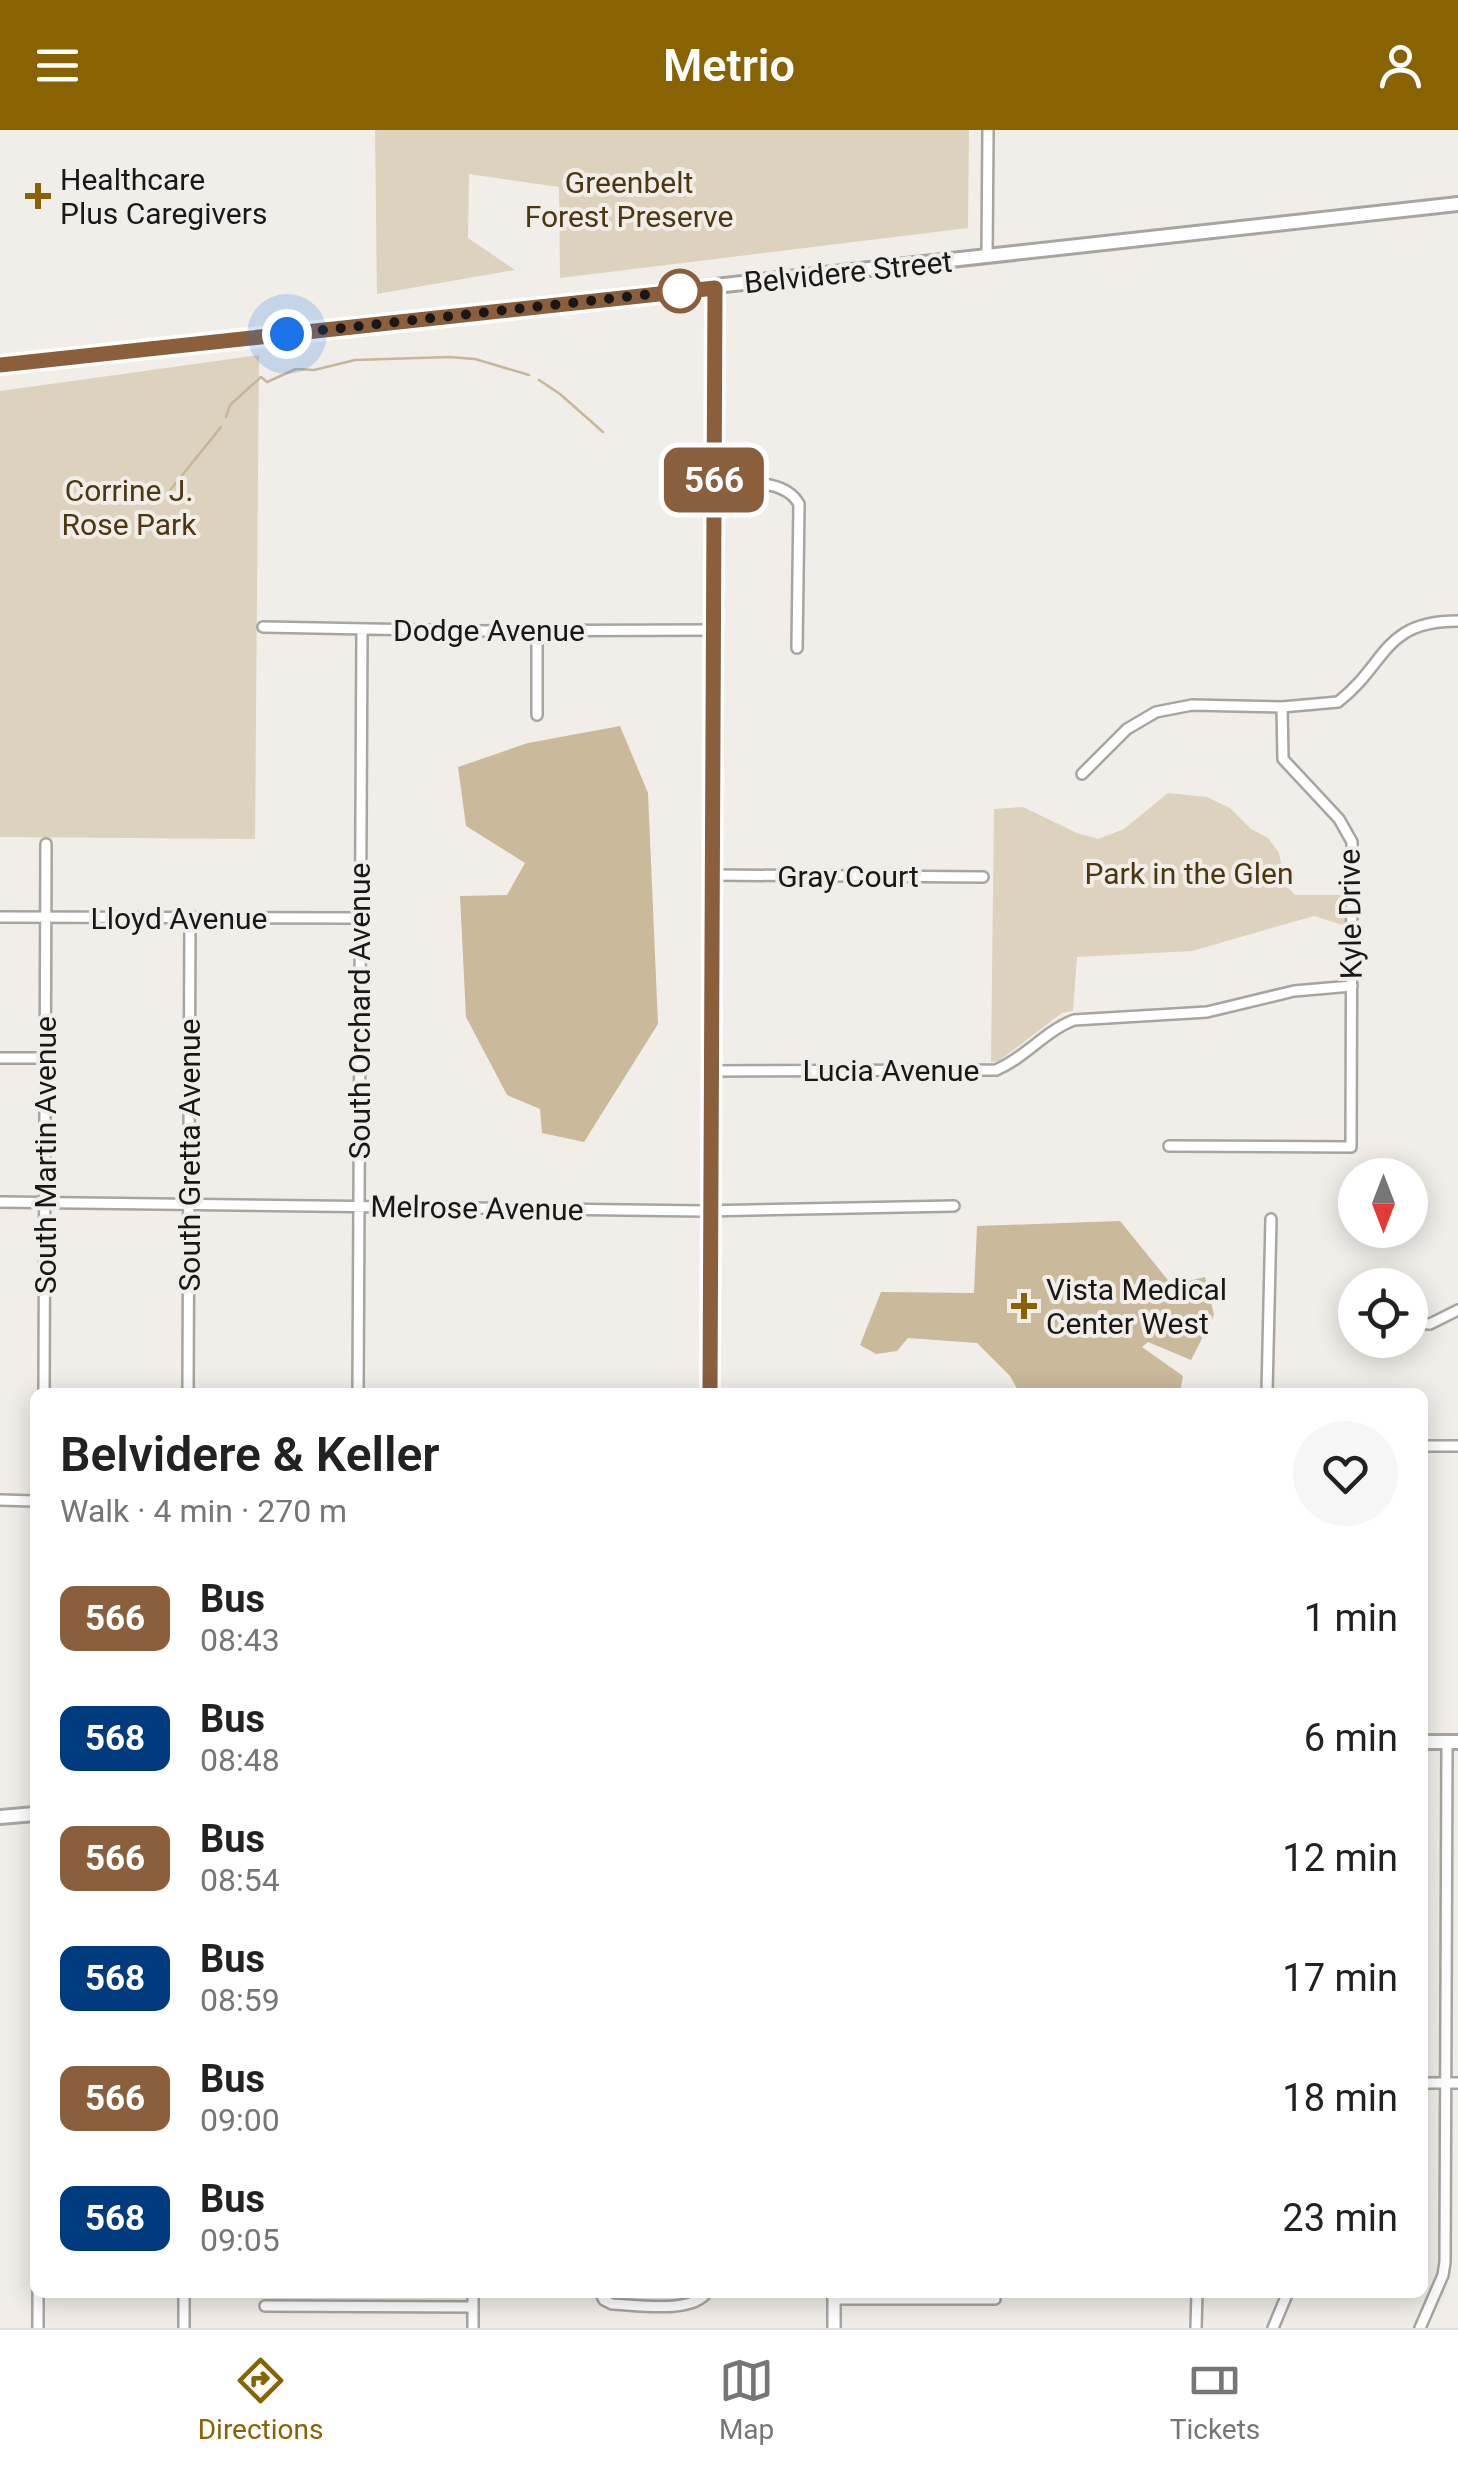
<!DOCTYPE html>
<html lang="en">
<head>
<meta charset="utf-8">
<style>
  :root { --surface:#fff; --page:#f6f6f6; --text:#222; --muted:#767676; --line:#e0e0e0; --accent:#896301 }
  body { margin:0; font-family:Roboto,sans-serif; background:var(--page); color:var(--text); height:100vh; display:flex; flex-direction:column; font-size:38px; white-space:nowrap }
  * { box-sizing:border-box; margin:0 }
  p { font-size:32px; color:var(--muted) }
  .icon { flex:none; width:55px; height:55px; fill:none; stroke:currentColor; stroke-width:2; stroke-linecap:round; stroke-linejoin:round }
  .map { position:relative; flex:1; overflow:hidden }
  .sheet { position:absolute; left:30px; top:1258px; width:1398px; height:910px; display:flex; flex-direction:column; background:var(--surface); border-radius:15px; box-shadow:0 5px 25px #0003 }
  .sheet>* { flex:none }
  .badge { padding:0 20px; border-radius:15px; font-size:35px; line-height:65px }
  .needle { width:65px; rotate:180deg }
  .fabs { position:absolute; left:1338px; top:1028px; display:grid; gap:20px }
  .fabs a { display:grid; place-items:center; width:90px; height:90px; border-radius:50%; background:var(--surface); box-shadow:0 5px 25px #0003; font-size:50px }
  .you { position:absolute; width:50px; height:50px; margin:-25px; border:8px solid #fff; border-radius:50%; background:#1a73e8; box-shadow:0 0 0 15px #1a73e833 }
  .map>.badge { position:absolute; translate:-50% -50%; box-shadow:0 0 0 5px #fff }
  .round { display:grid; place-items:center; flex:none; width:105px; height:105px; border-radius:52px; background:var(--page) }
  .overview { display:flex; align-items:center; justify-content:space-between; height:170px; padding:0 30px }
  h1 { font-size:48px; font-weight:600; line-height:75px }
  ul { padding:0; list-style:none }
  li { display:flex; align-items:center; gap:30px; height:120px; padding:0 30px }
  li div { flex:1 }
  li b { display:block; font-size:38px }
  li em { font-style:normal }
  li .badge { min-width:110px; font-weight:700; text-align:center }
  header { display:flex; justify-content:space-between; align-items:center; height:130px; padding:0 30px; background:var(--accent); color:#fff; font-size:45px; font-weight:600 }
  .menu { display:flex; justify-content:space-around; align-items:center; height:140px; border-top:2px solid var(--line); background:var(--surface); font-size:28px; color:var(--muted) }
  .menu a { display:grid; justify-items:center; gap:5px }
  .menu .current { color:var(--accent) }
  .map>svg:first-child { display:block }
  .green { fill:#ddd2bd }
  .forest { fill:#cab99b }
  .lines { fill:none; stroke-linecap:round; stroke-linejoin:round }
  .stream { stroke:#c7b698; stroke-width:2.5 }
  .minor-casing { stroke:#a8a5a0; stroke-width:14 }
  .tertiary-casing { stroke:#a8a5a0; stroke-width:16 }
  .secondary-casing { stroke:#a8a5a0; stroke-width:18 }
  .minor { stroke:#fff; stroke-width:9 }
  .tertiary { stroke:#fff; stroke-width:11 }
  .secondary { stroke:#fff; stroke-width:12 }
  .line-casing { stroke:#fff; stroke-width:22 }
  .line { stroke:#8b5e3c; stroke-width:15 }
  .walk { stroke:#191816; stroke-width:10; stroke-dasharray:0 18 }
  .poi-dot { fill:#896301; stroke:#f1eee9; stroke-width:4 }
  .stop-dot { fill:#fff; stroke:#8b5e3c; stroke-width:5 }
  .labels { text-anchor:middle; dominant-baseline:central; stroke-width:8; stroke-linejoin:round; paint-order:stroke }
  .poi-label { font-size:30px; fill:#191816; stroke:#f1eee9; text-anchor:start }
  .park-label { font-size:30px; fill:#4b3811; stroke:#f1eee9 }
  .street-label { font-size:30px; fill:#191816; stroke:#f1eee9 }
</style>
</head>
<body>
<header><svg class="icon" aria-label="menu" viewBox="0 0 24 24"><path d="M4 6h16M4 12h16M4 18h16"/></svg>Metrio<svg class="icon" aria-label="person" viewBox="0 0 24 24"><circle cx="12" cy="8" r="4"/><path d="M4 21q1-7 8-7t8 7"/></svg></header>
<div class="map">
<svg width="1458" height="2198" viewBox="0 0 1458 2198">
  <rect width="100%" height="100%" fill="#f1eee9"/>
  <path class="green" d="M 375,0 L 969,0 L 968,98 L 560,148 L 559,57 L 469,44 L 468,108 L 515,140 L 377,164 Z
    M 259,225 L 255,709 L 0,707 L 0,261 Z
    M 1168,663 L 1207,667 L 1230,678 L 1251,699 L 1268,708 L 1279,723 L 1285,754 L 1295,765 L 1349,765 L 1349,797 L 1314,786 L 1192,821 L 1077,827 L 1073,881 L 1062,883 L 999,931 L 991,932 L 994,679 L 1023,677 L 1077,703 L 1098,709 L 1124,699 Z"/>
  <path class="forest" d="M 620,596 L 648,663 L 658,894 L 584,1012 L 542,1003 L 540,979 L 507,965 L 466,887 L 460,766 L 507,765 L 525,733 L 466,696 L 458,637 L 528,613 Z
    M 1120,1091 L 1172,1155 L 1205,1147 L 1214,1185 L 1191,1230 L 1148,1212 L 1142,1217 L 1183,1246 L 1180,1262 L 1019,1262 L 1010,1246 L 977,1213 L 908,1208 L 897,1221 L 876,1224 L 860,1215 L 881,1162 L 974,1163 L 977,1096 Z"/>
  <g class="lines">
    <path class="stream" d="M 539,250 L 560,264 L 603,302
      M 226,287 L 230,275 L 261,247 L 267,252 L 296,239 L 314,240 L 355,230 L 449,227 L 475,229 L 529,245
      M 171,359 L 221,297"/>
    <g class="minor-casing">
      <path id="minor" d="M 987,127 L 988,0
        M 714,353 C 742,354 784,347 799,374 L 797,518
        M 263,497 L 475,501 L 714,500
        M 537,501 L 537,585
        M 1282,577 L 1283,629 L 1339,689 L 1352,712 L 1351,1017
        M 1082,644 L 1127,599 L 1156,582 L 1192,575 L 1282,577 L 1338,572 C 1388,533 1382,491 1458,491
        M 713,745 L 983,747
        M 0,787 L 359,788
        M 0,928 L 45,928
        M 712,941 L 996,940 C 1025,928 1045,901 1074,890 L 1207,882 L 1294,861 L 1352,856
        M 1169,1016 L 1351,1017
        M 0,1072 L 703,1081 L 954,1076
        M 1410,1193 L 1430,1194 L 1458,1180
        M 44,1262 L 46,714
        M 188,1262 L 190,788
        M 358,1262 L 362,499
        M 1267,1262 L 1271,1089
        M 1422,1316 L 1458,1316
        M 0,1370 L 35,1371
        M 1422,1953 L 1458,1953
        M 600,2162 L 604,2170 L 612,2174 C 637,2175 693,2184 707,2162
        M 834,2169 L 995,2169
        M 265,2176 L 473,2177
        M 38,2198 L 38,2162
        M 184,2198 L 184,2162
        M 473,2198 L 473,2162
        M 1196,2198 L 1197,2162
        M 1273,2198 L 1288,2162
        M 1420,2198 L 1443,2145 L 1445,2132 L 1447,1612"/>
    </g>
    <g class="tertiary-casing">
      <path id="tertiary" d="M 711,1262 L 715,158
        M 834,2198 L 834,2162"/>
    </g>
    <g class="secondary-casing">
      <path id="secondary" d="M 0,235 L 1458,74
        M 1422,1612 L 1458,1612
        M 0,1687 L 35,1684"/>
    </g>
    <use href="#minor" class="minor"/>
    <use href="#tertiary" class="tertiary"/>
    <use href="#secondary" class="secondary"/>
  </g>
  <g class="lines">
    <g class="line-casing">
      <path id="line" d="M 0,235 L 715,158 L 710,1262"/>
    </g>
    <use href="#line" class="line"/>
    <path class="walk" d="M 287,204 L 680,161"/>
  </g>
  <g class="poi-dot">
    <path d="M33 51h10v10h10v10h-10v10h-10v-10h-10v-10h10z"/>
    <path d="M1019 1161h10v10h10v10h-10v10h-10v-10h-10v-10h10z"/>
  </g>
  <circle class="stop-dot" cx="680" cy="161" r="20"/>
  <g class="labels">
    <g class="poi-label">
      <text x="60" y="49">Healthcare<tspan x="60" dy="34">Plus Caregivers</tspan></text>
      <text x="1046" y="1159">Vista Medical<tspan x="1046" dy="34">Center West</tspan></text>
    </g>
    <g class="park-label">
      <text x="629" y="52">Greenbelt<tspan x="629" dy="34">Forest Preserve</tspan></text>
      <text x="129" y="360">Corrine J.<tspan x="129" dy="34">Rose Park</tspan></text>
      <text x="1189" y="743">Park in the Glen</text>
    </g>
    <g class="street-label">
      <text transform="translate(848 142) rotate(-6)">Belvidere Street</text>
      <text x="489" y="500">Dodge Avenue</text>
      <text x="848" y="746">Gray Court</text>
      <text transform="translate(1350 784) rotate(-91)">Kyle Drive</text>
      <text x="179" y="788">Lloyd Avenue</text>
      <text transform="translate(359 881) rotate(-90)">South Orchard Avenue</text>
      <text x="891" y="940">Lucia Avenue</text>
      <text transform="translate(45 1025) rotate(-90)">South Martin Avenue</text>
      <text transform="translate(189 1025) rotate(-90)">South Gretta Avenue</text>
      <text transform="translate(477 1078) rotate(1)">Melrose Avenue</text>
    </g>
  </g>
</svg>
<div class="fabs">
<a><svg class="needle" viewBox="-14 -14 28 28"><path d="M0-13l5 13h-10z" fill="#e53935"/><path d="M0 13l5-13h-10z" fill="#767676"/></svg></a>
<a><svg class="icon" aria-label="locate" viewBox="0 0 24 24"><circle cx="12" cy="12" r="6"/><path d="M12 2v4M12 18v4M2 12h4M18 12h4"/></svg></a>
</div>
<div class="you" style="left:287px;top:204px"></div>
<b class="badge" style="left:714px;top:350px;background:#8b5e3c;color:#fff">566</b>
<section class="sheet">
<div class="overview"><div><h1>Belvidere &amp; Keller</h1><p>Walk · 4 min · 270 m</p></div><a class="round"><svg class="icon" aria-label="heart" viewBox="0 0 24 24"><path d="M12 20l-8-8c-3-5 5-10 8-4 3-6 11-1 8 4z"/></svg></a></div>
<ul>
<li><span class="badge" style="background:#8b5e3c;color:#fff">566</span><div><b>Bus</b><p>08:43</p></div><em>1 min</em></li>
<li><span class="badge" style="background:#003b80;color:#fff">568</span><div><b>Bus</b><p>08:48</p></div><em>6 min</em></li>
<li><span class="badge" style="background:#8b5e3c;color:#fff">566</span><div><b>Bus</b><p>08:54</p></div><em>12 min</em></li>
<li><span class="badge" style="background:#003b80;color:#fff">568</span><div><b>Bus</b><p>08:59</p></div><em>17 min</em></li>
<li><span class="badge" style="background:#8b5e3c;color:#fff">566</span><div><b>Bus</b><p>09:00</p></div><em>18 min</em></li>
<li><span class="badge" style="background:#003b80;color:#fff">568</span><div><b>Bus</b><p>09:05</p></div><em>23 min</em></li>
</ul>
</section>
</div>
<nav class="menu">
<a class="current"><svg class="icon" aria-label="directions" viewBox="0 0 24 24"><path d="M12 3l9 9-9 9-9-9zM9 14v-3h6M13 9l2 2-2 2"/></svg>Directions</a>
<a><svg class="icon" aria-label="map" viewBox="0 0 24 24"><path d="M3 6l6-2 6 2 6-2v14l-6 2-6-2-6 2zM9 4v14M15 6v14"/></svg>Map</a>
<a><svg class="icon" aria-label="tickets" viewBox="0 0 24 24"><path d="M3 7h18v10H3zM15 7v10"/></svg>Tickets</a>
</nav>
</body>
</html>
